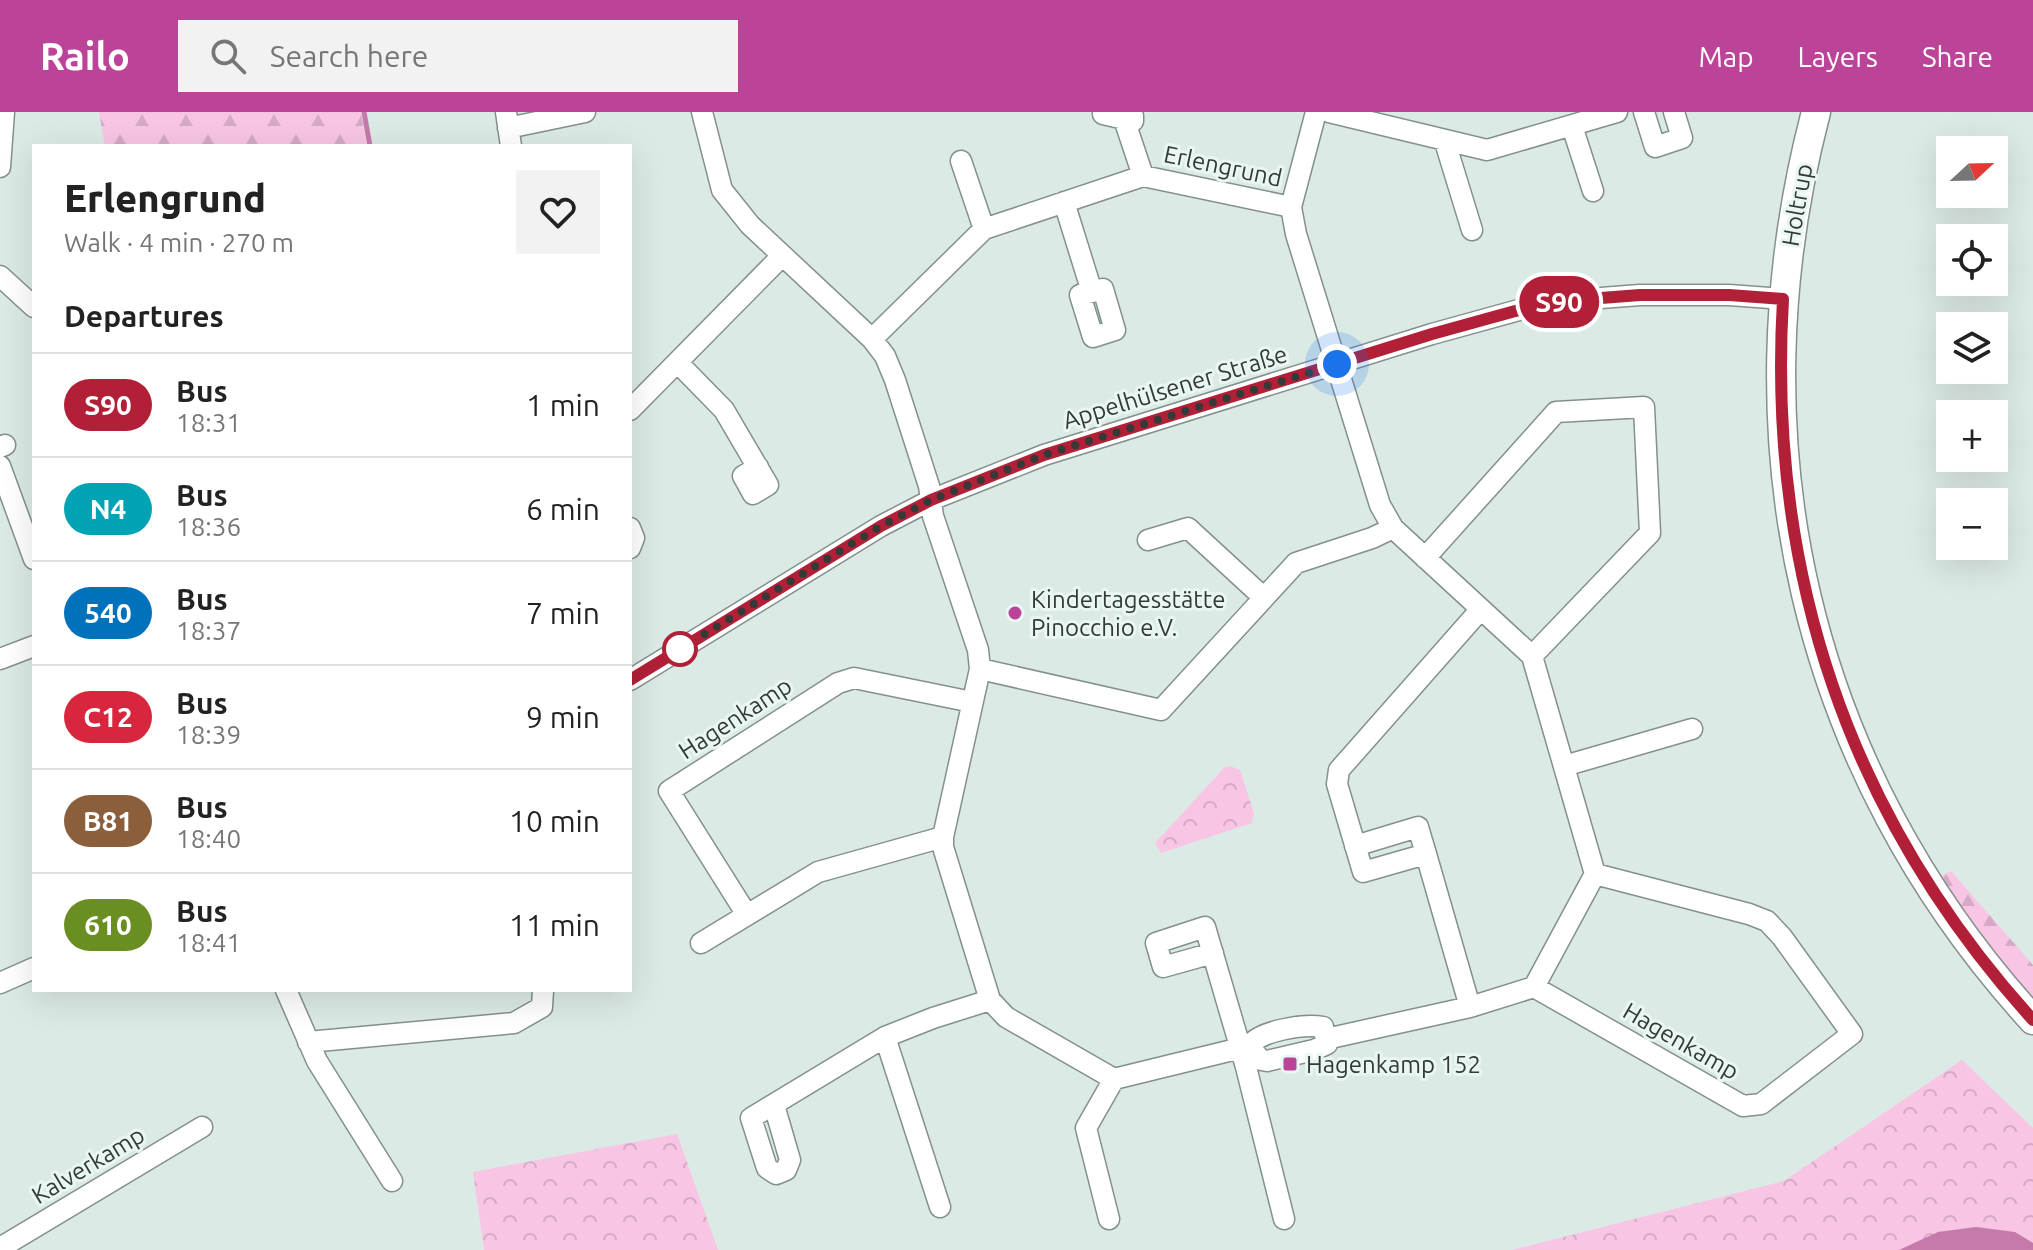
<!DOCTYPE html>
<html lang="en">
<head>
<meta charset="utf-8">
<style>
  :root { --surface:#fff; --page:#f2f2f2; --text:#222; --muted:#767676; --line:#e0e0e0; --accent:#bb4398 }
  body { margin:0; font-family:Ubuntu,sans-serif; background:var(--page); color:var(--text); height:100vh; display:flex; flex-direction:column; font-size:30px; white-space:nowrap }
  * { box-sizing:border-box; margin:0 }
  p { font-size:26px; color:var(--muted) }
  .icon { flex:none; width:44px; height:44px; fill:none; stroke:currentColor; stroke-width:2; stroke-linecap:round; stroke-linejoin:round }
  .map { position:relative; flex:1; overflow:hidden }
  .panel { position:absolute; left:32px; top:32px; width:600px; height:848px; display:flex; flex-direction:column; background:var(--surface); border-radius:0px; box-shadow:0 8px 32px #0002 }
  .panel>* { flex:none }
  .badge { padding:0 16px; border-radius:26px; font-size:28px; line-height:52px }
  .needle { width:52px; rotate:68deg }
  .fabs { position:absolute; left:1936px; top:24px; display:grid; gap:16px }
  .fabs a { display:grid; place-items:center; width:72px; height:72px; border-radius:0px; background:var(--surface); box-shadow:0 8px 32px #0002; font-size:40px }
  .you { position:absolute; width:40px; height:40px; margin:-20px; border:6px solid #fff; border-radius:50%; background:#1a73e8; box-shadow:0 0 0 12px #1a73e833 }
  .map>.badge { position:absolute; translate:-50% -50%; box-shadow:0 0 0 4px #fff }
  h2 { padding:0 32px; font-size:30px; line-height:72px }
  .round { display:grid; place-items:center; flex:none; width:84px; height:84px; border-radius:0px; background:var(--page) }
  .overview { display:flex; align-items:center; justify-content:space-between; height:136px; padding:0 32px }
  h1 { font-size:38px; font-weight:800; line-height:60px }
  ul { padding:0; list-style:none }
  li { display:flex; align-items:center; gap:24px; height:104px; padding:0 32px; border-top:2px solid var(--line) }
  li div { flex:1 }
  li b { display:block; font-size:30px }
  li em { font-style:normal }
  li .badge { min-width:88px; font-weight:700; text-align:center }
  header { display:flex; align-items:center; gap:48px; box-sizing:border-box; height:112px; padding:0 40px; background:var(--accent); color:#fff }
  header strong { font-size:38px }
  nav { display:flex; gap:44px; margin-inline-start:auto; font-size:28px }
  .search { width:560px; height:72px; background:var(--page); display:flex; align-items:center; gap:20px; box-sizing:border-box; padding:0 28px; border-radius:0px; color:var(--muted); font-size:30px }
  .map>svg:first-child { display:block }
  .forest { fill:url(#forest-firs) }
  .park { fill:url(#park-crowns) }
  .water { fill:#c679ab }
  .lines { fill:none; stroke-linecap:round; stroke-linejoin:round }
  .stream { stroke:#c679ab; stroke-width:5 }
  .minor-casing { stroke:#83908c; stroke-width:23 }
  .secondary-casing { stroke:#83908c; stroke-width:31 }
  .minor { stroke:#fff; stroke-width:20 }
  .secondary { stroke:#fff; stroke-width:28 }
  .line-casing { stroke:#fff; stroke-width:18 }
  .line { stroke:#b22037; stroke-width:12 }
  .walk { stroke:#353a38; stroke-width:8; stroke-dasharray:0 14.4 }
  .poi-dot { fill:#bb4398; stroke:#e9f7f3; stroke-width:3 }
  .stop-dot { fill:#fff; stroke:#b22037; stroke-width:4 }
  .labels { text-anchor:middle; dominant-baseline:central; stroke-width:6; stroke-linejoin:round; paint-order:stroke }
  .street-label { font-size:24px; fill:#353a38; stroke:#e9f7f3 }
  .poi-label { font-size:24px; fill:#353a38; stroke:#e9f7f3; text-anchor:start }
</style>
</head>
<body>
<header>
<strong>Railo</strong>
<div class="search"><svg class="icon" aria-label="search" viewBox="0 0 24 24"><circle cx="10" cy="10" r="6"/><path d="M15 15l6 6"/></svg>Search here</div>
<nav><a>Map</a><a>Layers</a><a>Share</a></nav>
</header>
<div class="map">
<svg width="2033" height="1138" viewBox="0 0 2033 1138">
  <defs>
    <pattern id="forest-firs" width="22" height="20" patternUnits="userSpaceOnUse" patternTransform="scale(2)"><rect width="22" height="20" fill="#f8c5e4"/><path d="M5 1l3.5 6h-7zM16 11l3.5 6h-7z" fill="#d5aac4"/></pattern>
    <pattern id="park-crowns" width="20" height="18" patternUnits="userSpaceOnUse" patternTransform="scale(2)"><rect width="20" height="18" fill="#f8c5e4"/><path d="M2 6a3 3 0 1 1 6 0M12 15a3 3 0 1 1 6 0" fill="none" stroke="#d5aac4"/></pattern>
  </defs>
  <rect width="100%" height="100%" fill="#dceae6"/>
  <path class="forest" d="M 99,0 L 361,0 L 367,34 L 105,34 Z
    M 1951,759 L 2033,853 L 2033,889 L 2011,864 L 1938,766 Z"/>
  <path class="park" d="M 1230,654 L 1240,658 L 1254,701 L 1252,711 L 1161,741 L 1155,731 L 1224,656 Z
    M 1962,948 L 2033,1016 L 2033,1138 L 1512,1138 L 1784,1069 Z
    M 677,1022 L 718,1138 L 484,1138 L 473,1060 Z"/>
  <path class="water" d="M 1976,1115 L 2015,1120 L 2033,1131 L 2033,1138 L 1899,1138 L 1938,1120 Z"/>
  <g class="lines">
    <path class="stream" d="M 364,0 L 370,34"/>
    <g class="minor-casing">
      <path id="minor" d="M 506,0 L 511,34
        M 702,0 L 722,78 L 750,113 L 872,227 L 885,244 L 895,268 L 929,374 L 933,404 L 978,538 L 980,557 L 943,725 L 943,735 L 990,888 L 1006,905 L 1114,967 L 1249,934 C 1261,918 1304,912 1323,915 L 1327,932 L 1314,938 L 1267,949 L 1261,948 L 1249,934
        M 1103,0 L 1103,2 L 1133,9 L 1133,4
        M 1316,0 L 1291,95 L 1296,122 L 1380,393 L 1393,416 L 1532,544 L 1595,762 L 1534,875 L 1470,895 L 1326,927
        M 1329,0 L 1487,38 L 1617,0
        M 1644,0 L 1655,35 L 1682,26 L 1674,0
        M 1124,7 L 1143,64
        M 1572,14 L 1593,79
        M 508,16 L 585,0
        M 1445,30 L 1472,118
        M 961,49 L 984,117
        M 0,55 L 4,0
        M 1064,90 L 1092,180 L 1080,183 L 1093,225 L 1115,218 L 1103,177 L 1092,180
        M 0,164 L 34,195
        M 872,227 L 984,117 L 1143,64 L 1291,95
        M 678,251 L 724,298 L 768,373 L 753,382 L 743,364 L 758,355
        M 630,298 L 781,145
        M 0,335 L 5,333
        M 0,354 L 34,447
        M 630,416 L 634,426 L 630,436
        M 1148,428 L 1188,416 L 1263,485
        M 1425,446 L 1556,300 L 1644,295 L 1650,421 L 1532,544
        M 0,547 L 34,534
        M 980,557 L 1161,598 L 1296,451 L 1372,426 L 1393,416
        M 630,568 L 881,414 L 931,388 L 1044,343 L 1432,222 L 1526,196 L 1562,189 L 1640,183 L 1729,183 L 1783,187
        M 1564,654 L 1692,617
        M 1355,734 L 1418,715 L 1426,742
        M 747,803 L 669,679 L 838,571 L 854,566 L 972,590
        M 701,831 L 818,760 L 943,725
        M 1213,841 L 1163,855 L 1156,831 L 1205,815 L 1246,955 L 1284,1107
        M 0,871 L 34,856
        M 1534,875 L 1743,994 L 1761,992 L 1852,922 L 1782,825 L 1767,809 L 1749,802 L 1595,762
        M 286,878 L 317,949 L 392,1069
        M 1470,895 L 1426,742 L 1363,760 L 1337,672 L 1339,658 L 1481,497
        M 885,925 L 940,1095
        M 308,930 L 514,911 L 542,895 L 543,878
        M 774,993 L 790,1048 L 786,1058 L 776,1062 L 767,1056 L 751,1006 L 885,925 L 933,906 L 990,888
        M 1109,1107 L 1086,1016 L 1114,967
        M 0,1136 L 202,1015"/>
    </g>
    <g class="secondary-casing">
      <path id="secondary" d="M 1816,0 C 1730,327 1803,656 2033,908"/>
    </g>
    <use href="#minor" class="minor"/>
    <use href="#secondary" class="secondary"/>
  </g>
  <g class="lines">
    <g class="line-casing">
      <path id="line" d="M 630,568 L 881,414 L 931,388 L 1044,343 L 1432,222 L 1526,196 L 1562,189 L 1640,183 L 1729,183 L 1783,187 C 1767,460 1848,704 2033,908"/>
    </g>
    <use href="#line" class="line"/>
    <path class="walk" d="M 680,537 L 881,414 L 931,388 L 1044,343 L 1337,252"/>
  </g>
  <g class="poi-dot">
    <circle cx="1015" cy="501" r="8"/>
    <rect x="1282" y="944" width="16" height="16" rx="4"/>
  </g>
  <circle class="stop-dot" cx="680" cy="537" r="16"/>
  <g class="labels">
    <g class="street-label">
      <text transform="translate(1223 54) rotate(12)">Erlengrund</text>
      <text transform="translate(1797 93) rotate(-80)">Holtrup</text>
      <text transform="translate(1175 275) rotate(-17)">Appelhülsener Straße</text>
      <text transform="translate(735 606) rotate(-33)">Hagenkamp</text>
      <text transform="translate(1681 929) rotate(30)">Hagenkamp</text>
      <text transform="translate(88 1053) rotate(-31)">Kalverkamp</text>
    </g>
    <g class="poi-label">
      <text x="1031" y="487">Kindertagesstätte<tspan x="1031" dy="28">Pinocchio e.V.</tspan></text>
      <text x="1306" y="952">Hagenkamp 152</text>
    </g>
  </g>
</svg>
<div class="fabs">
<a><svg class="needle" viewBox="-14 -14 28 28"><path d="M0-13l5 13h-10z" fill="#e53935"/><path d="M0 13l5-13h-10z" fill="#767676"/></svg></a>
<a><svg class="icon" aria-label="locate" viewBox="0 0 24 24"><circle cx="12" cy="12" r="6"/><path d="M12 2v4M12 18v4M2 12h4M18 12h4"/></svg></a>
<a><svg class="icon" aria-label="layers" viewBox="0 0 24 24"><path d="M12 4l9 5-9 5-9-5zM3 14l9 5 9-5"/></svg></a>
<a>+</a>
<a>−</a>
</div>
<div class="you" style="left:1337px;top:252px"></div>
<b class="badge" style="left:1559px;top:190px;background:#b22037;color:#fff">S90</b>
<section class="panel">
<div class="overview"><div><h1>Erlengrund</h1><p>Walk · 4 min · 270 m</p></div><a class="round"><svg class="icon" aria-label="heart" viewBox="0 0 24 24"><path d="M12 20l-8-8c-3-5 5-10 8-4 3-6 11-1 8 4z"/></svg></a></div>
<h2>Departures</h2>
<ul>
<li><span class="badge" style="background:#b22037;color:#fff">S90</span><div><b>Bus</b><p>18:31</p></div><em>1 min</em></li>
<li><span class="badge" style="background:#00a3b4;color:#fff">N4</span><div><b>Bus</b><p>18:36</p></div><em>6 min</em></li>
<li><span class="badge" style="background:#0072bc;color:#fff">540</span><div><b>Bus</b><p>18:37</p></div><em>7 min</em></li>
<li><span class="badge" style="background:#d7263d;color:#fff">C12</span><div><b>Bus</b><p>18:39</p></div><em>9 min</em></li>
<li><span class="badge" style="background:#8b5e3c;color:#fff">B81</span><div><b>Bus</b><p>18:40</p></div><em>10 min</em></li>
<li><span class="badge" style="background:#6b8e23;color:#fff">610</span><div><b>Bus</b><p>18:41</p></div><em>11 min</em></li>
</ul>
</section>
</div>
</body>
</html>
